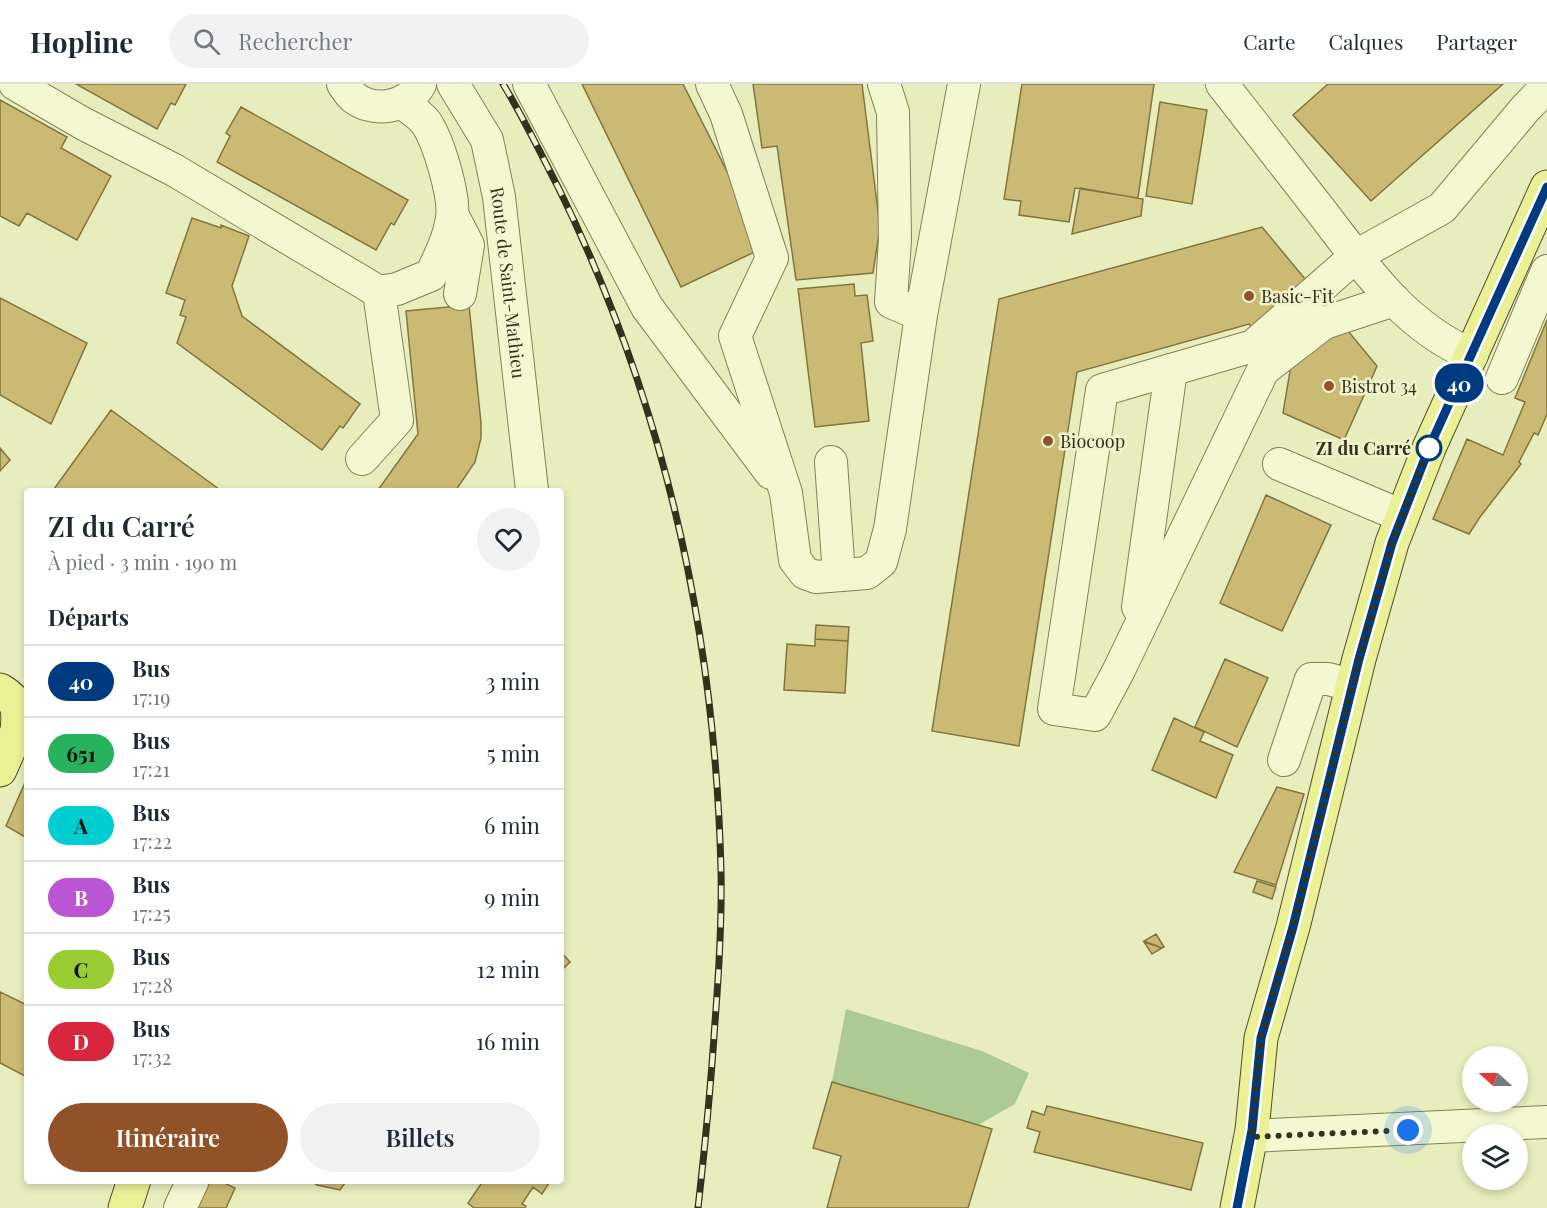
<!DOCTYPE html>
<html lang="fr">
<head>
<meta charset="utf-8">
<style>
  :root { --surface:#fff; --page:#f2f2f3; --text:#1f2937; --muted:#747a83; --line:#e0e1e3; --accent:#925228 }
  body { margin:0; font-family:"Playfair Display",serif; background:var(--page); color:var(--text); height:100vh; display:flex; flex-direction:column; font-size:22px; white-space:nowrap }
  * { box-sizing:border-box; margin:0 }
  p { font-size:20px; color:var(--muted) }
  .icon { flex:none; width:33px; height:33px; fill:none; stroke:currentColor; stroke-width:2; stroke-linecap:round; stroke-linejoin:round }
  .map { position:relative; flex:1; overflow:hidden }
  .panel { position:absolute; left:24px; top:404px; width:540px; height:696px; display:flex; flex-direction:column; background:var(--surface); border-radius:6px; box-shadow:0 3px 9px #0003 }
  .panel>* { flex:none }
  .badge { padding:0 12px; border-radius:20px; font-size:21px; line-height:39px }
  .needle { width:39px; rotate:291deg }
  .fabs { position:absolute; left:1462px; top:962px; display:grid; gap:12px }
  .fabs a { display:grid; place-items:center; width:66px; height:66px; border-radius:50%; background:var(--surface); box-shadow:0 3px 9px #0003; font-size:30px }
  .you { position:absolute; width:30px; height:30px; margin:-15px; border:4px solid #fff; border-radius:50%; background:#1a73e8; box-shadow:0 0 0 9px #1a73e833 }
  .map>.badge { position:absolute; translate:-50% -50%; box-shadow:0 0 0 3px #fff }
  h2 { padding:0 24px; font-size:22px; line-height:54px }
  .round { display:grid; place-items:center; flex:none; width:63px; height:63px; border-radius:32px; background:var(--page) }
  .summary { display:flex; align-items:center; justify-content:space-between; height:102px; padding:0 24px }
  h1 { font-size:28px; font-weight:600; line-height:45px }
  .action { display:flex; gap:12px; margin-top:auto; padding:12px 24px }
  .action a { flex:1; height:69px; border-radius:36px; background:var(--accent); color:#fff; font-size:24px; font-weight:600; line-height:69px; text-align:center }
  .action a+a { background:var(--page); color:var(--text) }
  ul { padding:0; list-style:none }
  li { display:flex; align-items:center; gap:18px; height:72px; padding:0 24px; border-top:2px solid var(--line) }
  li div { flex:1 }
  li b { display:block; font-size:22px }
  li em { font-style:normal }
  li .badge { min-width:66px; font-weight:700; text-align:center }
  header { display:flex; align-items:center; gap:36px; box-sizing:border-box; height:84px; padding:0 30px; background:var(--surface); border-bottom:2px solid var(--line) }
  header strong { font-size:28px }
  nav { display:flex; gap:33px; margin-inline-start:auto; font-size:21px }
  .search { width:420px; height:54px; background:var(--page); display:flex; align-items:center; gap:15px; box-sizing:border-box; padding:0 21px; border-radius:33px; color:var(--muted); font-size:22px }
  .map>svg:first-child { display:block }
  .green { fill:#aeca93 }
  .building { fill:#caba74; stroke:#83753e; stroke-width:1.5 }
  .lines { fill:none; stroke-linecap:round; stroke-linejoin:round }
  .minor-casing { stroke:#848157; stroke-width:34 }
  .major-casing { stroke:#524d2c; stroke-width:35 }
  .minor { stroke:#f4f8d1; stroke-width:32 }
  .major { stroke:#e9f095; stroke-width:33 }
  .rail-casing { stroke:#34311c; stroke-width:7 }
  .rail { stroke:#f0f4cd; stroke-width:4.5; stroke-dasharray:14; stroke-linecap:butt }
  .line-casing { stroke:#fff; stroke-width:14 }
  .line { stroke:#003b80; stroke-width:9 }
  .walk { stroke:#34311c; stroke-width:6; stroke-dasharray:0 10.8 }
  .poi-dot { fill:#925228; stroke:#f0f4cd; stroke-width:2 }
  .stop-dot { fill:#fff; stroke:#003b80; stroke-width:3 }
  .labels { text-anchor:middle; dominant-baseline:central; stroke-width:5; stroke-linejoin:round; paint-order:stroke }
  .street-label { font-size:18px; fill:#34311c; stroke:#f0f4cd }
  .poi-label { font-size:18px; fill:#34311c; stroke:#f0f4cd; text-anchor:start }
  .stop-label { font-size:18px; font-weight:bold; fill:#34311c; stroke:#f0f4cd; text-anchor:end }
</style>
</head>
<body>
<header>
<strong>Hopline</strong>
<div class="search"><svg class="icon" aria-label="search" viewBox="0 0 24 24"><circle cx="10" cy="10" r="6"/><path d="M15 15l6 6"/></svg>Rechercher</div>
<nav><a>Carte</a><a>Calques</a><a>Partager</a></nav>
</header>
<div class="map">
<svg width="1547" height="1124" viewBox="0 0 1547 1124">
  <rect width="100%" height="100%" fill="#e8edbe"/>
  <path class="green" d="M 846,925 L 982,967 L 1029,989 L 1015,1020 L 978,1041 L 832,998 Z"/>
  <path class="building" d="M 76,0 L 186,0 L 175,21 L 171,19 L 157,45 Z
    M 582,0 L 683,0 L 765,163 L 681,203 Z
    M 753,0 L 862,0 L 880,143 L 873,189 L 796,196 L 777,62 L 762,64 Z
    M 1022,0 L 1154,0 L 1138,114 L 1075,104 L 1069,138 L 1019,131 L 1021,117 L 1004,115 Z
    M 1328,0 L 1503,0 L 1371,117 L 1293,31 Z
    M 0,16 L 67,53 L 61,64 L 111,92 L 77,156 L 27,129 L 19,142 L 0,132 Z
    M 1160,18 L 1207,26 L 1192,120 L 1146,112 Z
    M 241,23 L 408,116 L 394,141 L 391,139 L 376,166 L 217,78 L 230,52 L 226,49 Z
    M 1080,104 L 1143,115 L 1141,132 L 1072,150 Z
    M 192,134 L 221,144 L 221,141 L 249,152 L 232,202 L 242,232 L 360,320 L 343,344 L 340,342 L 322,366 L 177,259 L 186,233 L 180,231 L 185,216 L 166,209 Z
    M 1262,143 L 1377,282 L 1344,356 L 1283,329 L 1290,287 L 1249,240 L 1077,288 L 1019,662 L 932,647 L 999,215 Z
    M 854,200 L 855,212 L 867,211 L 873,257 L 861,259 L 869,337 L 815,343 L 798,205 Z
    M 0,214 L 87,259 L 51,340 L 0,311 Z
    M 469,221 L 481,339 L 481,354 L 475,378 L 456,406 L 378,406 L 418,350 L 406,227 Z
    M 1547,236 L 1547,330 L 1538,351 L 1534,349 L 1519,378 L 1521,380 L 1480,433 L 1469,450 L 1433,435 L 1467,355 L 1503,371 L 1525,318 L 1515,314 Z
    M 111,326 L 220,406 L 56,406 L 54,405 Z
    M 0,364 L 10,376 L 0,387 Z
    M 1266,411 L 1331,441 L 1282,547 L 1220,519 Z
    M 816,541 L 849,543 L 848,557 L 815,555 Z
    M 815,555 L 848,557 L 845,609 L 784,606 L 787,560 L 815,562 Z
    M 1225,575 L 1268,594 L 1237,663 L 1195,643 Z
    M 1174,634 L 1204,648 L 1200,657 L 1233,671 L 1216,714 L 1152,686 Z
    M 27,694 L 27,754 L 6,742 Z
    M 1277,703 L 1304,710 L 1276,801 L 1234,788 Z
    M 1257,797 L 1276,803 L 1272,815 L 1253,808 Z
    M 1156,850 L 1164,863 L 1162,864 L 1144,857 Z
    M 1144,858 L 1162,864 L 1152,870 Z
    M 561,868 L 570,878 L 561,887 Z
    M 0,908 L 27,921 L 27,993 L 0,979 Z
    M 832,998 L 992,1045 L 968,1124 L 827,1124 L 841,1072 L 813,1064 Z
    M 1047,1022 L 1203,1059 L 1191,1106 L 1034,1068 L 1040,1048 L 1027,1044 L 1032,1027 L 1044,1031 Z
    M 202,1096 L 218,1096 L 235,1104 L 226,1124 L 190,1124 Z
    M 310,1096 L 347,1096 L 340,1106 L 317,1101 Z
    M 477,1096 L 551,1096 L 542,1110 L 533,1103 L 522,1120 L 526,1122 L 525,1124 L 474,1124 L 468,1119 L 481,1100 Z"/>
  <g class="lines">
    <g class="minor-casing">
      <g id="minor">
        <path d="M 15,0 L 84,40 L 174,86 L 379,208 L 397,205 L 431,191 C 440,172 449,154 452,134 C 455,112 439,59 427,40 C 421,31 410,25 402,18"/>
        <path d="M 343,0 C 346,4 349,9 352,12 C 373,30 408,24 420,0"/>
        <path id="s1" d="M 453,0 L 487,56 L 499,113 L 532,406"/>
        <path d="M 529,0 L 647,223 L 771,389"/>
        <path d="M 712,0 L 726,30 L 772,174 L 735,252 L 786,409 L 795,476 L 805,489 L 816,493 L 867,489 L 881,478 L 890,445 L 921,231 L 964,0"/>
        <path d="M 884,0 L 893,28 L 895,155 L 891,218 L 921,231"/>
        <path d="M 1222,0 C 1255,42 1288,85 1321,127 C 1364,183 1405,243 1472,271"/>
        <path d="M 453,132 L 468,161 L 460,210"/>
        <path d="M 1394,216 L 1324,239 L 1263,286 L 1119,586 L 1095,631 L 1054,625 L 1102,306 L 1253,262 L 1356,172 L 1442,124 L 1525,25 L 1547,2"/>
        <path d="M 1502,294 L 1547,187"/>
        <path d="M 362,375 L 397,336 L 379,208"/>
        <path d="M 831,378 L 839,491"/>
        <path d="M 1279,380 L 1402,432"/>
        <path d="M 1138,523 L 1171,286"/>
        <path d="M 1284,676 L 1311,595 L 1328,595 L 1352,601"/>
        <path d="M 1251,1052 L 1547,1038"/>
        <path d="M 180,1124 L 193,1096"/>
      </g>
    </g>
    <g class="major-casing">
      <path id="major" d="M 0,606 C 19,617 19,626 17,647
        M 0,686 L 17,647 L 27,632
        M 125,1124 L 134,1096
        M 1237,1124 L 1252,1046 L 1261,954 L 1293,843 L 1359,575 L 1392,459 L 1429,364 L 1547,103"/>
    </g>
    <use href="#minor" class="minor"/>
    <use href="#major" class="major"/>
    <g class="rail-casing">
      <path id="rail" d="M 503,0 C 523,33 540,68 558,103 C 664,318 715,547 721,786 C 722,836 719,887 715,938 C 711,1000 705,1062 698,1124"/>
    </g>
    <use href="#rail" class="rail"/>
  </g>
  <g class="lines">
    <g class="line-casing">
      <path id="line" d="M 1237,1124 L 1252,1046 L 1261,954 L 1293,843 L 1359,575 L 1392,459 L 1429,364 L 1547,103"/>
    </g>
    <use href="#line" class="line"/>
    <path class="walk" d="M 1408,1046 L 1251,1053 L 1261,954 L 1293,843 L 1359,575 L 1392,459 L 1429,364"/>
  </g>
  <g class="poi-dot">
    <circle cx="1249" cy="212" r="6"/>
    <circle cx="1329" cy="302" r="6"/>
    <circle cx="1048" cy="357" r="6"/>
  </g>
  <circle class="stop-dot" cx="1429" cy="364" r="12"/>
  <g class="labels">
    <g class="street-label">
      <text stroke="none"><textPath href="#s1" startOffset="210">Route de Saint-Mathieu</textPath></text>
    </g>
    <g class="poi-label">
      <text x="1261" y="212">Basic-Fit</text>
      <text x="1341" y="302">Bistrot 34</text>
      <text x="1060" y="357">Biocoop</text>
    </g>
    <g class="stop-label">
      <text x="1411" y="364">ZI du Carré</text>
    </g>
  </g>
</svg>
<div class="fabs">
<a><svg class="needle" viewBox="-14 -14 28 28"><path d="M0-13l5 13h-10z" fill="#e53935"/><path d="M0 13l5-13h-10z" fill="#747a83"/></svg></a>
<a><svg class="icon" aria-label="layers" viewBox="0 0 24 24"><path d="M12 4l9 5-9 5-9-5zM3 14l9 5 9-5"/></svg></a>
</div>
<div class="you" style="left:1408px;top:1046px"></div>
<b class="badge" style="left:1459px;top:299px;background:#003b80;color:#fff">40</b>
<section class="panel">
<div class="summary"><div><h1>ZI du Carré</h1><p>À pied · 3 min · 190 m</p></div><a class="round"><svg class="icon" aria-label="heart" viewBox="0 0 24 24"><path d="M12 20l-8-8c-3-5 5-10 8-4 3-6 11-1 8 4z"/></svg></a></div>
<h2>Départs</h2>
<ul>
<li><span class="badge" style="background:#003b80;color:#fff">40</span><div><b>Bus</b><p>17:19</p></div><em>3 min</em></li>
<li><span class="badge" style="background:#27b35e;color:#111">651</span><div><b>Bus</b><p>17:21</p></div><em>5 min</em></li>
<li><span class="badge" style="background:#00ced1;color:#111">A</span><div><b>Bus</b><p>17:22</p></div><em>6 min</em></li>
<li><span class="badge" style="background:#ba55d3;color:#fff">B</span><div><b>Bus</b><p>17:25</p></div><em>9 min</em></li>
<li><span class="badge" style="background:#9acd32;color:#111">C</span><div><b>Bus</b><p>17:28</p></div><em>12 min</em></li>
<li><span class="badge" style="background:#d7263d;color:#fff">D</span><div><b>Bus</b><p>17:32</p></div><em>16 min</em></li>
</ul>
<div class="action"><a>Itinéraire</a><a>Billets</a></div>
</section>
</div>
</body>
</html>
